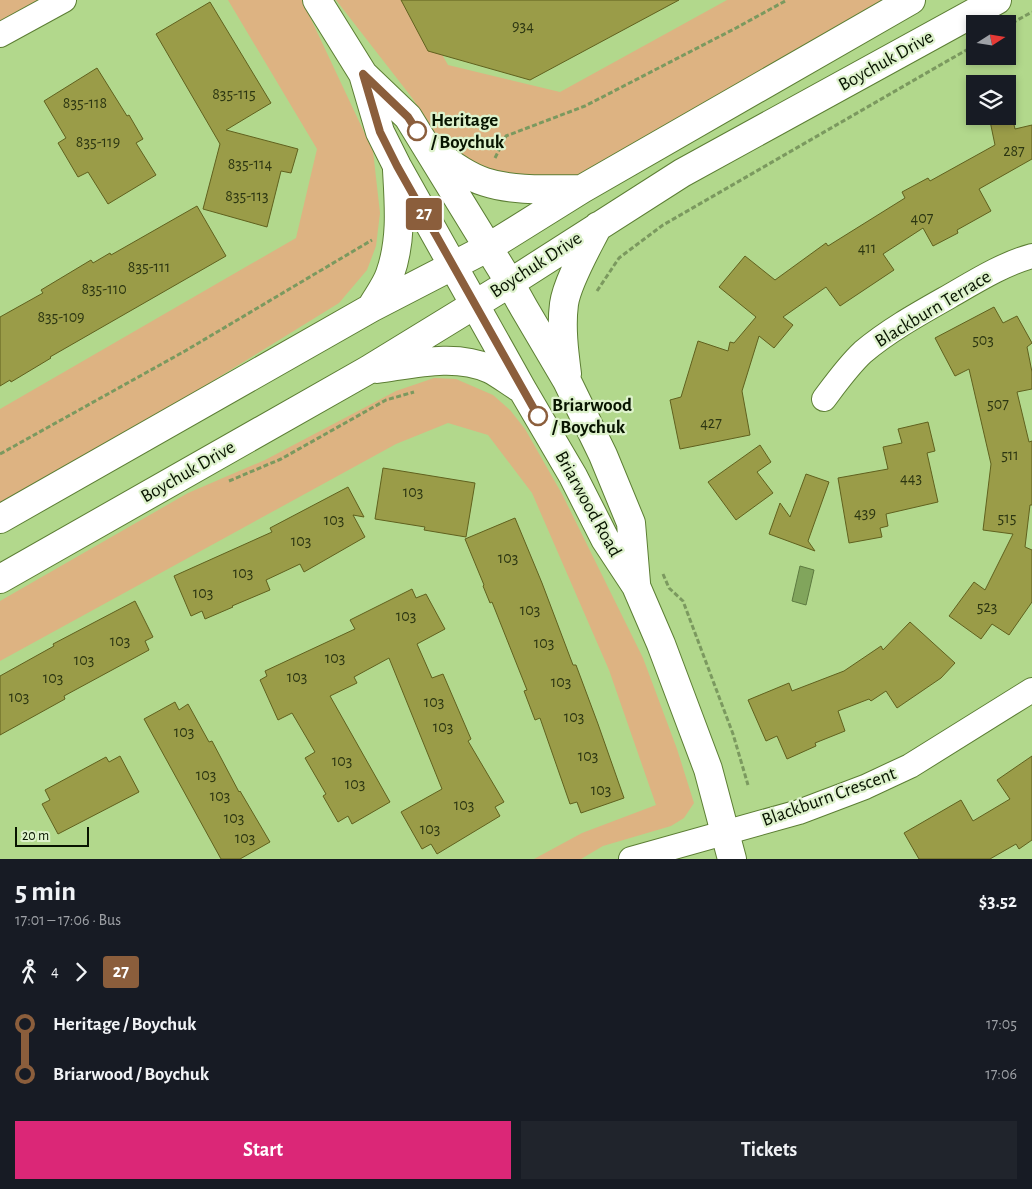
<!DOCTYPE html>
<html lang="en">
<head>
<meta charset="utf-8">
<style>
  :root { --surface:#171b24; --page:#20242c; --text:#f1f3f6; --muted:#9ea1a6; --accent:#db2777 }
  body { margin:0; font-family:"Alegreya Sans",sans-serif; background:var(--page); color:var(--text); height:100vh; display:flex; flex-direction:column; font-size:19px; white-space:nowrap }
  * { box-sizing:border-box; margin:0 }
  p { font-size:16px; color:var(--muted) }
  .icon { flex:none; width:28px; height:28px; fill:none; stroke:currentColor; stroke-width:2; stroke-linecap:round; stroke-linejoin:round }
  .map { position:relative; height:859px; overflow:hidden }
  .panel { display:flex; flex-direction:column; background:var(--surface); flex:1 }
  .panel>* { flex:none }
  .badge { padding:0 10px; border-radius:4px; font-size:18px; line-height:32px }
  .needle { width:32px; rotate:78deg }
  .tools { position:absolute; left:966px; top:15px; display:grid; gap:10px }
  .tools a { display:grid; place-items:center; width:50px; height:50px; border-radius:0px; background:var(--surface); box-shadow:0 2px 8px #0003; font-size:25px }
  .scale { position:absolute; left:15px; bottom:12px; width:74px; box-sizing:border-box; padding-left:5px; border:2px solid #081400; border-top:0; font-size:14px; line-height:18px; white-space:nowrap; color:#081400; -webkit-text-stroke:4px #def2cc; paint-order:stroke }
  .map>.badge { position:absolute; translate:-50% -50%; box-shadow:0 0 0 2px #fff }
  .legs { display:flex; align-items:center; gap:8px; height:55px; padding:0 15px; font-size:16px }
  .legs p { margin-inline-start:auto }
  .summary { display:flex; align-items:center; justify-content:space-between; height:85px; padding:0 15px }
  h1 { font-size:28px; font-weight:600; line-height:38px }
  .button { display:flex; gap:10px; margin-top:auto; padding:10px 15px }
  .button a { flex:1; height:58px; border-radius:0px; background:var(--accent); color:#fff; font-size:20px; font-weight:600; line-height:58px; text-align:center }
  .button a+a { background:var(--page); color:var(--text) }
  ul { padding:0 15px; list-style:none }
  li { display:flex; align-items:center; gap:18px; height:50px; font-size:19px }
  li i { display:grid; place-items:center; width:8px; height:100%; margin:0 6px; background:currentColor }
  li i::after { content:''; width:12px; height:12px; margin:-6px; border:4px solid; border-radius:50%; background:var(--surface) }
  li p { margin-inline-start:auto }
  li:first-child i { background:linear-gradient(#0000 50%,currentColor 0) }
  li:last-child i { background:linear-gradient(currentColor 50%,#0000 0) }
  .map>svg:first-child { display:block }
  .green { fill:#ddb382 }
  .water { fill:#81a55c; stroke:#5d7a40 }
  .building { fill:#9a9c48; stroke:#60611e }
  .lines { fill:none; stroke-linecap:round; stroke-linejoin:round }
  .street-casing { stroke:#5c7e34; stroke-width:26 }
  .secondary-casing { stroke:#5c7e34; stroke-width:30 }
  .path { stroke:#7b995f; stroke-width:3; stroke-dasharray:5 2.5; stroke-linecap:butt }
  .street { stroke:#fff; stroke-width:24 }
  .secondary { stroke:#fff; stroke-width:28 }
  .line-1-casing { stroke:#fff; stroke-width:11 }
  .line-1 { stroke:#8b5e3c; stroke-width:8 }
  .stop-1-dot { fill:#fff; stroke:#8b5e3c; stroke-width:2.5 }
  .labels { text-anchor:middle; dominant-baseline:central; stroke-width:4.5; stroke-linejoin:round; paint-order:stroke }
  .number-label { font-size:16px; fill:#2c3612 }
  .street-label { font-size:19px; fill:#081400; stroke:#def2cc }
  .stop-label { font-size:19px; font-weight:bold; fill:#081400; stroke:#def2cc; text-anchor:start }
</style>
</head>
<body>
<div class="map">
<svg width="1032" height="859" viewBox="0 0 1032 859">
  <rect width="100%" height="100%" fill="#b2d88c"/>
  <path class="green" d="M 0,0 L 64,0 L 0,35 Z
    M 228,0 L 302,0 L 373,151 L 380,213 L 376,246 L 367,270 L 339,303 L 0,512 L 0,409 L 296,238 L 317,149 Z
    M 336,0 L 411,0 L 448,65 L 560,92 L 727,0 L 911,0 L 582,189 L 455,168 L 413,99 Z
    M 434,378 L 456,379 L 493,395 L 510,410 L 525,429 L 562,494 L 643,658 L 677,749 L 694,803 L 684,818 L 671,826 L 603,846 L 581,859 L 534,859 L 582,833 L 656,805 L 609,670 L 532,493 L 488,435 L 448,423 L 396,444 L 0,661 L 0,601 L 188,493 L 265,460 L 396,391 Z"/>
  <path class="water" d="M 800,566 L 814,570 L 806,605 L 792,601 Z"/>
  <path class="building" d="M 401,0 L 679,0 L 530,80 L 428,51 Z
    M 210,2 L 271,103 L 226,130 L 298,149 L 291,173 L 281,171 L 267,227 L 203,209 L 220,144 L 156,34 Z
    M 97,68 L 127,116 L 129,115 L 143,139 L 136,143 L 156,175 L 108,204 L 88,172 L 78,177 L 58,143 L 66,138 L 44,101 Z
    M 1012,116 L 1015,129 L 1032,125 L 1032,159 L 979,189 L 991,211 L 957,230 L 958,233 L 933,246 L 923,228 L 883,254 L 894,270 L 840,306 L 826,287 L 783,317 L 793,325 L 774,348 L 759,336 L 742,391 L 750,435 L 680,449 L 670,400 L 681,397 L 698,341 L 728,351 L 730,342 L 734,343 L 756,317 L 719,287 L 745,256 L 775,280 L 826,243 L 828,246 L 905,198 L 902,192 L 928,178 L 930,181 L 995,145 L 990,121 Z
    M 197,206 L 226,256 L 50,357 L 51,358 L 11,382 L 10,380 L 0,386 L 0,317 L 43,293 L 41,290 L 91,260 L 93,263 L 110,253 L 111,255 Z
    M 994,307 L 1003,323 L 1017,316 L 1032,343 L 1027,347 L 1032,372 L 1032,389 L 1017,392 L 1029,442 L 1032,441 L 1032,505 L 1030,505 L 1025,547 L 1032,550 L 1032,602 L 1009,635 L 992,624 L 981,639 L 949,616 L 974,582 L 985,590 L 1013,534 L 983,530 L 991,464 L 969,369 L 955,376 L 935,338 Z
    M 928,422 L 935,451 L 927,453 L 938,502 L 886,514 L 888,526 L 880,528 L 882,537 L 849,543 L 838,478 L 888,469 L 883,447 L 902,443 L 898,429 Z
    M 760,445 L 771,462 L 757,472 L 773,493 L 736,520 L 708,482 Z
    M 383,468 L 475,483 L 466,537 L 424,530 L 425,527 L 375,519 Z
    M 806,474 L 829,482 L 808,541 L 815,551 L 769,534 L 780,503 L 790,517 Z
    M 348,487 L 364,517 L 353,515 L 365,537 L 304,572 L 300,564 L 266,580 L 270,590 L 232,606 L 233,607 L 205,619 L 202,611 L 191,616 L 174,576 L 272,532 L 270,528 Z
    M 515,518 L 542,583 L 573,665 L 576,665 L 598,724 L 624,798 L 581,813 L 577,802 L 570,804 L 540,718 L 535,720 L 524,691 L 527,690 L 492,602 L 490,603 L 483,586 L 484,585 L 465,539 Z
    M 412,589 L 416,598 L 426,594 L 445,629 L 417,644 L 432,678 L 443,674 L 471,739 L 468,741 L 504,802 L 495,807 L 500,816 L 437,854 L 431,844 L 422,849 L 401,812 L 442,789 L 389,658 L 354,677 L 357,683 L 330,696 L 390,802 L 352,824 L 348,816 L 338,822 L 323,796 L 326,794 L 305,758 L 315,752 L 292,713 L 278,720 L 260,680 L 267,676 L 265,671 L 355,629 L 350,620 Z
    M 135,601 L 153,637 L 145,641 L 149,650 L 64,696 L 65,699 L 0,735 L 0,676 L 54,646 L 53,644 Z
    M 910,622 L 955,663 L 941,678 L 897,708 L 886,691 L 871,701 L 869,699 L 838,711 L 845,731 L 815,743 L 816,746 L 787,759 L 777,736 L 766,741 L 748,700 L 789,683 L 792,691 L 844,671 L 881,646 L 883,650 Z
    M 175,702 L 179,710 L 188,704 L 209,742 L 212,741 L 239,792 L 240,791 L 270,842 L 240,859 L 221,859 L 144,719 Z
    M 120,756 L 139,792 L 58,834 L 42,804 L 50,800 L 45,790 L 106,757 L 109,762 Z
    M 1032,756 L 1032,840 L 1019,849 L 1016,844 L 990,859 L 919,859 L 904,833 L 961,800 L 973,821 L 1010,799 L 997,780 Z"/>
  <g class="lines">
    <g class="street-casing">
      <path id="street" d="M 0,35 L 64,0
        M 824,399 C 836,383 848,366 863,352 C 889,330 920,313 950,296 C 976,281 1003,264 1032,256
        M 631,859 L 799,812 L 865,787 L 910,766 L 1032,690"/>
    </g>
    <g class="secondary-casing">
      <path id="secondary" d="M 317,0 L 363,74 L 408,117 L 510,283 L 524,308 L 567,381 L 603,455 L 631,523 L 636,583
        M 363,74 L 380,132 L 397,166 L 522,389 L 573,476 L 605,539 L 636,586 L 661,644 L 708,769 L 732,859
        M 435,152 C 450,164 466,176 485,182 C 516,192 550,189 582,189
        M 371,308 C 377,297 386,286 390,274 C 402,240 399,205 397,170
        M 377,369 C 413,364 455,353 490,369 C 500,374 510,382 520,388
        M 567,374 C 564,351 561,327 564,304 C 567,282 588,246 598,226
        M 0,519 L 371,308 L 489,247 L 582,189 L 911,0
        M 0,579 L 368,370 L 510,283 L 682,173 L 997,0"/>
    </g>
    <path class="path" d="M 1012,23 L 1032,12
      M 495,158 L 506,136 L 585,106 L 736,28 L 787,0
      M 597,291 L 619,258 L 663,225 L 975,45
      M 0,454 L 185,351 L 372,240
      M 229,481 L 281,459 L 386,400 L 414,392
      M 663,574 L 669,588 L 683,601 L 733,734 L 748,785"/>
    <use href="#street" class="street"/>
    <use href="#secondary" class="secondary"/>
  </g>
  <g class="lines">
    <g class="line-1-casing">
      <path id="line-1" d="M 417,131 L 408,117 L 363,74 L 380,132 L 397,166 L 538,416"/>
    </g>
    <use href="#line-1" class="line-1"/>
  </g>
  <g class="stop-1-dot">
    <circle cx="417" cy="131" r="9"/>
    <circle cx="538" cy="416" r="9"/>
  </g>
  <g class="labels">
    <g class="number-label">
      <text x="523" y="26">934</text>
      <text x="234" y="94">835-115</text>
      <text x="85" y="103">835-118</text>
      <text x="98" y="142">835-119</text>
      <text x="1014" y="151">287</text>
      <text x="250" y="164">835-114</text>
      <text x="247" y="196">835-113</text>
      <text x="922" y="218">407</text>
      <text x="867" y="248">411</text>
      <text x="149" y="267">835-111</text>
      <text x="104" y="289">835-110</text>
      <text x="61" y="317">835-109</text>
      <text x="983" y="340">503</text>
      <text x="998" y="404">507</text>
      <text x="711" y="423">427</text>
      <text x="1010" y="455">511</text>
      <text x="911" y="478">443</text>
      <text x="413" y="492">103</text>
      <text x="865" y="513">439</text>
      <text x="1007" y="518">515</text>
      <text x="334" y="520">103</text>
      <text x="301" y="541">103</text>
      <text x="508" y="558">103</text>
      <text x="243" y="573">103</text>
      <text x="203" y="593">103</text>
      <text x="987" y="607">523</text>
      <text x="530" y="610">103</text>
      <text x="406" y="616">103</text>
      <text x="120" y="641">103</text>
      <text x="544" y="643">103</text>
      <text x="335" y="658">103</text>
      <text x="84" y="660">103</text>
      <text x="297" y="677">103</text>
      <text x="53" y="678">103</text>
      <text x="561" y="682">103</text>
      <text x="19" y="697">103</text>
      <text x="434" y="702">103</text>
      <text x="574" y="717">103</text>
      <text x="443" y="727">103</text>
      <text x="184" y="732">103</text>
      <text x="588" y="756">103</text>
      <text x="342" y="761">103</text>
      <text x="206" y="775">103</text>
      <text x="355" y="784">103</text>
      <text x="601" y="790">103</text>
      <text x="220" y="796">103</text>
      <text x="464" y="805">103</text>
      <text x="234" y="818">103</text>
      <text x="430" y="829">103</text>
      <text x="245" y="838">103</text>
    </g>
    <g class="street-label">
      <text transform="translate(886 61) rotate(-29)">Boychuk Drive</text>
      <text transform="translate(536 265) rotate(-33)">Boychuk Drive</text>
      <text transform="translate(933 309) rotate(-31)">Blackburn Terrace</text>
      <text transform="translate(188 472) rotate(-30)">Boychuk Drive</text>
      <text transform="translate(588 504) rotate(61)">Briarwood Road</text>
      <text transform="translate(829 797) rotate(-20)">Blackburn Crescent</text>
    </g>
    <g class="stop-label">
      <text x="431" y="120">Heritage<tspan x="431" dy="22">/ Boychuk</tspan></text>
      <text x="552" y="405">Briarwood<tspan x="552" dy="22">/ Boychuk</tspan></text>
    </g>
  </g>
</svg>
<div class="tools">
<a><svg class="needle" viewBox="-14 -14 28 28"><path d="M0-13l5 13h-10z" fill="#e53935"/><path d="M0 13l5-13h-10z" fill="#9ea1a6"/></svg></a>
<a><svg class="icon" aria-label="layers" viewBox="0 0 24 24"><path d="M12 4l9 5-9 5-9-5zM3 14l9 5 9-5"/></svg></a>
</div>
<div class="scale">20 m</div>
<b class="badge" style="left:424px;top:214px;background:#8b5e3c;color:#fff">27</b>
</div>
<section class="panel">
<div class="summary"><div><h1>5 min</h1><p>17:01 – 17:06 · Bus</p></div><b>$3.52</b></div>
<div class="legs"><svg class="icon" aria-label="walk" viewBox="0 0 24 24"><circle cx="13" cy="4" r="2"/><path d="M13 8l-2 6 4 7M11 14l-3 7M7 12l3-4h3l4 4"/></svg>4<svg class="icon" aria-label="forward" viewBox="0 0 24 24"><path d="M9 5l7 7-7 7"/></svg><b class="badge" style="background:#8b5e3c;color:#fff">27</b></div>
<ul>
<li><i style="color:#8b5e3c"></i><b>Heritage / Boychuk</b><p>17:05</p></li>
<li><i style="color:#8b5e3c"></i><b>Briarwood / Boychuk</b><p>17:06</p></li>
</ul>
<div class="button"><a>Start</a><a>Tickets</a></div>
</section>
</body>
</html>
